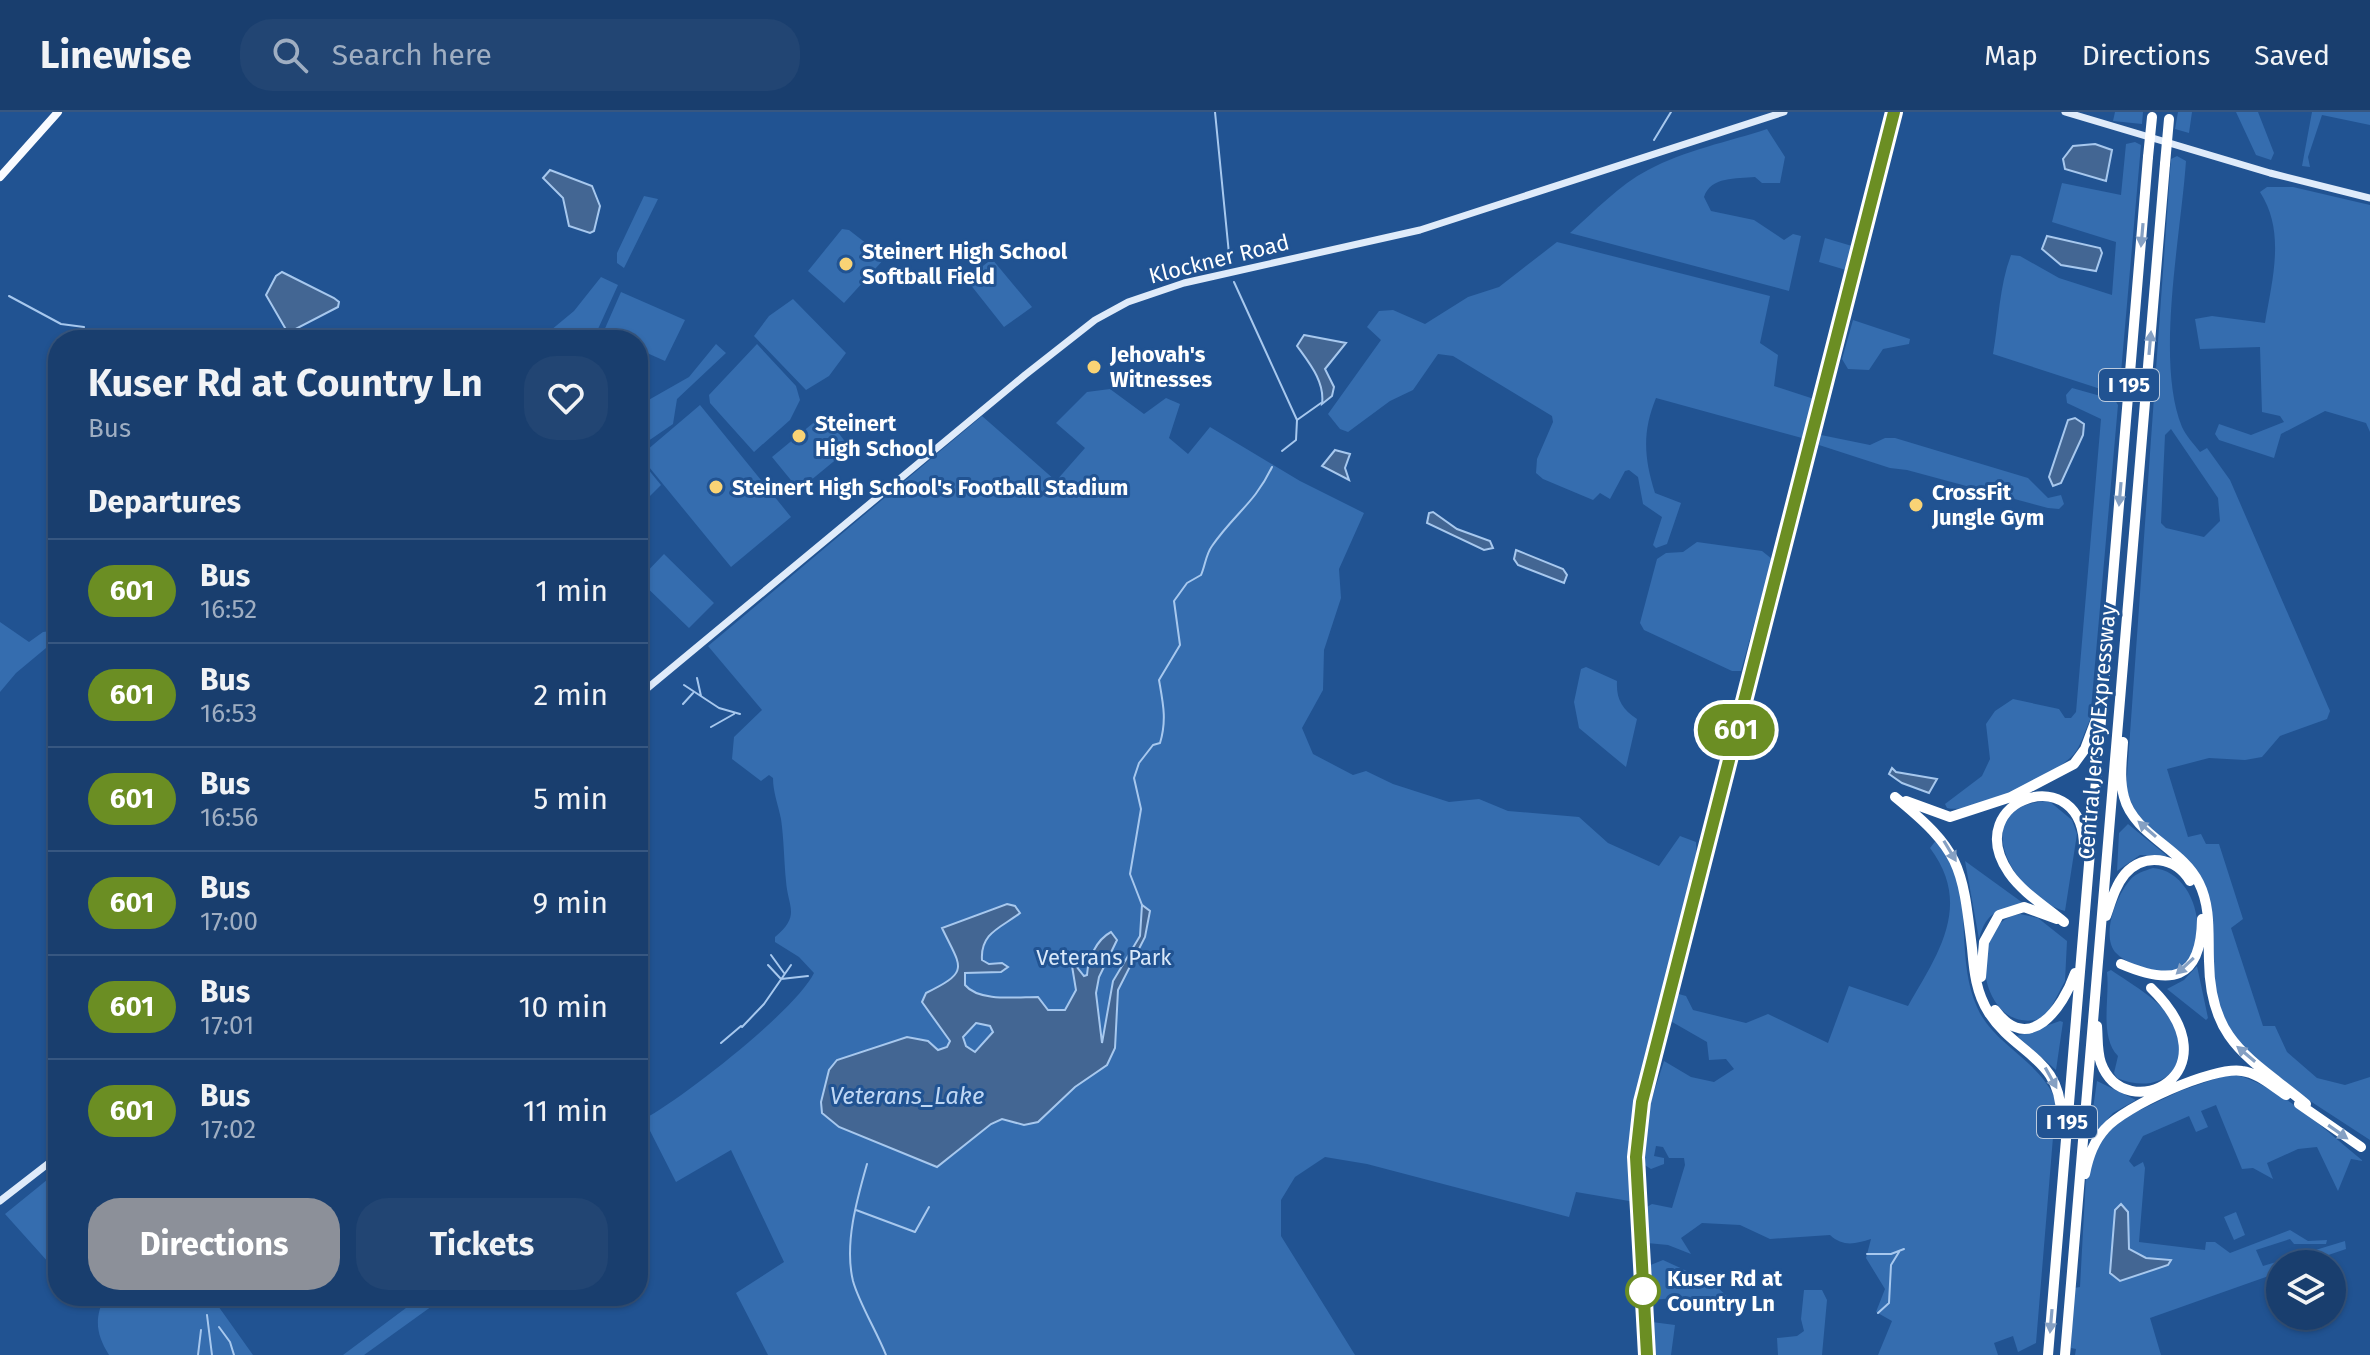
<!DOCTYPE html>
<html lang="en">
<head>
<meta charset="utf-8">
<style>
  :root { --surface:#193e6e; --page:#224573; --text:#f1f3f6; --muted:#9faec2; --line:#375781; --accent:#8c9099 }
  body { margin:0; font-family:"Fira Sans",sans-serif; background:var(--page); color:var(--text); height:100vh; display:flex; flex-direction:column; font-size:30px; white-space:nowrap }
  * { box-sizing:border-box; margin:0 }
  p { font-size:26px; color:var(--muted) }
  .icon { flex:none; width:44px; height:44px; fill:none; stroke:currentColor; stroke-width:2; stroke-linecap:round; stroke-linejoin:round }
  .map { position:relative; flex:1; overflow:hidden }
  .side { position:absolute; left:48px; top:218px; width:600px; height:976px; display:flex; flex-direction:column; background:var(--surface); border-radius:32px; box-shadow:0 2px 6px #0004,0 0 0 2px var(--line) }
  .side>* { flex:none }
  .badge { padding:0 16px; border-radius:26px; font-size:28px; line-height:52px }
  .buttons { position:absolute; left:2266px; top:1138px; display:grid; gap:16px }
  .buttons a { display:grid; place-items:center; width:80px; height:80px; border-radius:50%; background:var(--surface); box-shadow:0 2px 6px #0004,0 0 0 2px var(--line); font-size:40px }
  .map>.badge { position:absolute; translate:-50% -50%; box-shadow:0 0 0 4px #fff }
  h2 { padding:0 40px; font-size:30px; line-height:72px }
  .round { display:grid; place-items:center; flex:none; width:84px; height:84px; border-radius:32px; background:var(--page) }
  .head { display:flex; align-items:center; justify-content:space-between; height:136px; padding:0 40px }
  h1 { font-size:38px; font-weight:700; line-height:60px }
  .action { display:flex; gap:16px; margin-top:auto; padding:16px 40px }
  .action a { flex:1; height:92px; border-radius:32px; background:var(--accent); color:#fff; font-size:32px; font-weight:700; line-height:92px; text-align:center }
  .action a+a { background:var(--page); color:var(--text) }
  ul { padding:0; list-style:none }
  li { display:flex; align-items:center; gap:24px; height:104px; padding:0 40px; border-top:2px solid var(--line) }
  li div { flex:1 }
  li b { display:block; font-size:30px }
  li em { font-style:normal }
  li .badge { min-width:88px; font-weight:700; text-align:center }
  header { display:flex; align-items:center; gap:48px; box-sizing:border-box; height:112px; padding:0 40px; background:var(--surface); border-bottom:2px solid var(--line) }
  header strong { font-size:38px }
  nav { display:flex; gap:44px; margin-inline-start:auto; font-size:28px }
  .search { width:560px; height:72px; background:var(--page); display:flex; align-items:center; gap:20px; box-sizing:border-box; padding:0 28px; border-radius:32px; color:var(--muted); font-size:30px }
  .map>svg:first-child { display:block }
  .green { fill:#356daf; fill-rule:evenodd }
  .water { fill:#436693; stroke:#a7c8ee; stroke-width:2; fill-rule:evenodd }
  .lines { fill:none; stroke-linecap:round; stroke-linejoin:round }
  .stream { stroke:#a7c8ee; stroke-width:2 }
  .secondary { stroke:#dfebfa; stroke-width:7 }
  .primary { stroke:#f9fbff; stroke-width:8 }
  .highway { stroke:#fff; stroke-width:10 }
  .highway-bridge { stroke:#fff; stroke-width:10 }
  .oneway { fill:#85a0c3 }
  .line-casing { stroke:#fff; stroke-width:18 }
  .line { stroke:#6b8e23; stroke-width:12 }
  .poi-dot { fill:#f9d375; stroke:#215392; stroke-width:3 }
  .stop-dot { fill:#fff; stroke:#6b8e23; stroke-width:4 }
  .labels { text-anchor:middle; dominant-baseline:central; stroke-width:6; stroke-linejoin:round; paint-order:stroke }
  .shield { fill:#215392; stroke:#bccbde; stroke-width:2 }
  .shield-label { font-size:20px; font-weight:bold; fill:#fff }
  .poi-label { font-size:22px; font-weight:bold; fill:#fff; stroke:#215392; text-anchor:start }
  .street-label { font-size:22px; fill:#fff; stroke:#215392 }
  .park-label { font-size:22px; fill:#d9e8f9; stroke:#215392 }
  .stop-label { font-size:22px; font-weight:bold; fill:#fff; stroke:#215392; text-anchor:start }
  .water-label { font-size:24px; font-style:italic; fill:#bfd7f4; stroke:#215392 }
</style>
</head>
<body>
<header>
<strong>Linewise</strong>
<div class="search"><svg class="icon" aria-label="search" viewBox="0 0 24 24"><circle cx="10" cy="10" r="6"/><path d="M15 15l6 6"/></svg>Search here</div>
<nav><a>Map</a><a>Directions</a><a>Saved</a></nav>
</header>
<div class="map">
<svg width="2370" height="1243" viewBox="0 0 2370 1243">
  <rect width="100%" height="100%" fill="#215392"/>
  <path class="green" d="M 2115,0 L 2143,0 L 2142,12 L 2113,9 Z
    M 2178,0 L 2192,0 L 2189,21 L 2175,17 Z
    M 2236,0 L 2258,0 L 2274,41 L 2271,48 L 2256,43 Z
    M 2312,0 L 2370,0 L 2370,13 L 2322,3 L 2308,45 L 2310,55 L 2302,54 Z
    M 1767,17 L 1785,45 L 1780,71 L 1762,71 L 1755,65 C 1736,67 1711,64 1704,85 L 1711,99 L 1754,108 L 1784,128 L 1793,122 L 1801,124 L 1789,179 L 1570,121 C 1595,99 1619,73 1648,58 C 1685,38 1728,30 1767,17 Z
    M 2135,30 L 2141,33 L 2119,283 L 1993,242 C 1999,208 1999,175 2011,143 L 2020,144 L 2059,166 L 2112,183 L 2116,130 L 2052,110 L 2062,71 L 2121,83 L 2126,32 Z
    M 2177,44 L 2186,49 C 2181,123 2155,249 2182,315 C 2186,324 2194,332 2200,340 L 2207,336 L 2230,368 L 2330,599 L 2327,607 L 2280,624 L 2262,645 L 2245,648 L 2209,646 L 2167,657 L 2188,725 L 2201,722 L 2206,732 L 2219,732 L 2243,807 L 2231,816 L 2263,914 L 2275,914 L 2287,940 L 2317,966 L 2345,973 L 2370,965 L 2370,1028 L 2307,987 L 2237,931 L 2216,892 L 2206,779 L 2138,705 L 2126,678 L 2171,47 ZM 2171,317 L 2218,386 L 2220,409 L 2204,425 L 2166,416 L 2161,411 L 2165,323 Z
    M 2267,75 L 2293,75 L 2370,93 L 2370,320 L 2366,311 L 2325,299 L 2281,322 L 2274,346 L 2219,328 L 2215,322 L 2219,312 L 2251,323 L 2284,310 L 2280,304 L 2262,300 L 2260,235 L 2200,237 L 2195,207 L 2212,204 L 2265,211 C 2272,168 2286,120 2260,80 Z
    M 644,84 L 658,87 L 624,156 L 617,151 L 617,141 Z
    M 842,117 L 849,118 L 885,146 L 844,191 L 808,159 Z
    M 1825,126 L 1852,134 L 1846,158 L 1819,150 Z
    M 1557,130 L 1770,184 L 1760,231 L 1778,243 L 1774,274 L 1814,287 L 1802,326 L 1656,286 C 1642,320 1644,346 1655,381 L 1681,391 L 1667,432 L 1656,436 L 1653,433 L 1662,405 L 1643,392 L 1638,365 L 1629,358 L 1625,359 L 1610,387 L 1600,381 L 1593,388 L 1543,367 L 1536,361 L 1537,347 L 1553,310 L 1552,304 L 1453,244 L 1438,242 L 1413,278 L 1390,289 L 1348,320 L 1340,317 L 1328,302 L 1381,228 L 1367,215 L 1379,199 L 1393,198 L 1425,212 L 1468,185 L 1499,175 Z
    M 992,147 L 1032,195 L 1004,215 L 966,167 Z
    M 601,165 L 618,173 L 593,228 L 539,228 L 574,199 Z
    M 621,180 L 685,208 L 665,249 L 638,237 L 638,228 L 618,228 L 603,221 Z
    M 793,187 L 846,241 L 829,264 L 806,278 L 754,224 L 769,204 Z
    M 1853,208 L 1910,227 L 1909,232 L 1883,237 L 1869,258 L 1848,257 L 1842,247 Z
    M 716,232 L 726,241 L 677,287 L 673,312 L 638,336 L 638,294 L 689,265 Z
    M 757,232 L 796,274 L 800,288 L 790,308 L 754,340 L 710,291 L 709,283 Z
    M 2072,276 L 2115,288 L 2118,293 L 2090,608 C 2085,618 2081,634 2074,642 C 2055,664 1975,703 1947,696 L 1945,692 L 1982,664 L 1990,647 L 1986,612 L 1995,599 L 2013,587 L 2059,597 L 2065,606 L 2071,606 L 2076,600 L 2101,307 L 2067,291 L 2066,283 Z
    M 1110,277 L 1144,302 L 1166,286 L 1180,292 L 1169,326 L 1188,342 L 1210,315 L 1300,369 L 1364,401 L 1339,457 L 1341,486 L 1324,538 L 1323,578 L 1302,616 L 1313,642 L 1353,663 L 1366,659 L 1393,672 L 1449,690 L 1479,687 L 1508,699 L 1579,705 L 1608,731 L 1659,754 L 1680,724 L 1696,730 L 1697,752 L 1637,994 L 1633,1021 L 1635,1090 L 1576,1080 L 1569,1105 L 1367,1052 L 1325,1045 L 1295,1065 L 1281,1088 L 1281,1124 L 1355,1243 L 768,1243 L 736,1181 L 784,1150 L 731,1038 L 676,1070 L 644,1007 C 683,986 796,898 814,861 L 799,845 L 775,830 L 775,825 C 801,803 788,796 786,769 C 784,749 784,728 781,707 C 778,692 773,680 773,666 L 769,663 L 761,669 L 732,647 L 734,625 L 762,598 L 708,534 L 982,304 L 1056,369 L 1085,336 L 1056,311 L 1087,280 Z
    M 700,293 L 791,405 L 731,455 L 640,344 Z
    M 824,302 L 850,336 L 799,378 L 772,345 Z
    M 1821,323 L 1870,333 L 1885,326 L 1895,326 L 2028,366 L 2048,386 L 2061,383 L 2064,392 L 2059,397 L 2048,396 L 1907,358 L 1890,356 L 1819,333 Z
    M 638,345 L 661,373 L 638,396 Z
    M 1697,430 L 1762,439 L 1772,447 L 1741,559 L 1732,559 L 1644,518 L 1640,511 L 1657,447 L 1666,441 L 1683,440 Z
    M 664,442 L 714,491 L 689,516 L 639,468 Z
    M 0,510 L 29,530 L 43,520 L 58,518 L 58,526 L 16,561 L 0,580 Z
    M 1586,555 L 1617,569 C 1616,587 1622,597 1637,607 L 1626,655 L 1579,616 L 1574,590 L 1581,557 Z
    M 2049,689 L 2072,708 L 2077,722 L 2065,799 C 2013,786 1963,693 2049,689 Z
    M 2128,712 L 2166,743 L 2166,744 L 2140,743 L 2117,759 L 2119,721 Z
    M 1937,727 C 1943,737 1952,749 1956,760 C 1969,803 1958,852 1977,895 C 1993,933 2041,949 2056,989 L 2036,1231 L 2018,1240 L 2013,1224 L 1994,1231 L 1998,1243 L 1878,1243 L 1892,1209 L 1876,1200 L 1885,1177 L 1866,1146 L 1871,1127 C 1855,1132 1843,1135 1830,1123 L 1770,1127 L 1740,1113 L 1702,1111 L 1681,1126 L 1691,1142 L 1668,1133 L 1647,1131 L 1645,1096 L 1652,1092 L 1672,1096 L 1685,1053 L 1684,1046 L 1669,1046 L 1663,1035 L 1656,1034 L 1654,1044 L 1664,1046 L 1664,1052 L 1651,1057 L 1643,1052 L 1643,1014 L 1664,949 L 1691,965 L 1714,970 L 1734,957 L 1726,947 L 1709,948 L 1707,930 L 1667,907 L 1675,881 L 1686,884 L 1693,898 L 1746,911 L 1768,902 L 1828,931 L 1849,874 L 1908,894 C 1938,842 1973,793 1930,736 Z
    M 1965,749 L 2023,791 C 1999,800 1987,797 1979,827 Z
    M 2153,756 C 2196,759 2214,831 2179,857 C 2174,860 2166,862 2161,864 C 2146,857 2126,852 2115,840 C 2101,822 2117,783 2130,768 C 2136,761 2144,759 2153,756 Z
    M 2020,802 L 2038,806 L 2067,829 L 2065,869 L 2046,905 C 1980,931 1961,811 2020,802 Z
    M 2197,854 L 2208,906 L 2206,908 L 2167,877 L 2184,868 Z
    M 2111,858 C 2131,872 2161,888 2173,910 C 2196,953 2162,985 2117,966 L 2114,961 L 2118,944 C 2099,924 2110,887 2107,860 Z
    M 2060,909 L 2063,910 L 2056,958 L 2017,924 Z
    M 2229,962 C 2273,967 2328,1021 2363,1049 L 2351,1047 L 2338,1079 L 2317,1035 L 2298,1037 L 2267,1051 L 2273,1067 L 2253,1056 L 2242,1057 L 2216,993 L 2201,999 L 2208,1015 L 2196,1020 L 2189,1004 L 2143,1024 L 2129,1049 L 2134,1055 L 2143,1050 L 2145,1056 L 2139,1130 L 2205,1138 L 2206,1130 L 2215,1130 L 2230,1141 L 2290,1118 L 2308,1129 L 2327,1128 L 2326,1132 L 2294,1132 L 2290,1127 L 2256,1138 L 2263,1154 L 2345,1129 L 2346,1137 L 2302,1152 L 2280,1152 L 2280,1160 L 2150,1206 L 2161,1243 L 2075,1243 L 2076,1237 L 2071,1236 L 2074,1176 L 2080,1175 L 2086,1064 L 2095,1035 L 2117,1009 L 2180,979 Z
    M 2097,969 L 2136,988 L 2113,1001 L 2093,1024 L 2090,1018 Z
    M 58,1059 L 58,1161 L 5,1102 Z
    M 2236,1100 L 2245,1123 L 2234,1128 L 2224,1105 Z
    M 1663,1148 L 1713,1171 L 1735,1192 L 1734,1197 L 1677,1186 L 1650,1188 L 1648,1154 Z
    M 1804,1178 L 1822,1178 L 1827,1188 L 1822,1243 L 1778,1243 L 1777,1226 L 1797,1224 L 1804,1219 L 1801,1207 Z
    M 105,1184 L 175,1184 L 181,1189 L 188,1184 L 211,1184 L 253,1243 L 109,1243 C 96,1222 94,1207 105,1184 Z
    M 422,1184 L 446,1184 L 364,1243 L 343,1243 Z
    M 1652,1210 L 1675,1213 L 1671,1243 L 1656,1243 Z"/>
  <path class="water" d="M 2095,32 L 2112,38 L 2106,69 L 2065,57 L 2063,47 L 2073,34 Z
    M 550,58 L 592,74 L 600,94 L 594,119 L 590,121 L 569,114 L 563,86 L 543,66 Z
    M 2047,124 L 2100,136 L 2102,141 L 2096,159 L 2061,153 L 2042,137 Z
    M 282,160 L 334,186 L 339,190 L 338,195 L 288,221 L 266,183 L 276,164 Z
    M 1304,223 L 1346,231 L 1325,257 L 1334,275 L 1332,284 L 1322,292 C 1325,270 1310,252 1297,234 Z
    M 2075,306 L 2084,312 L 2083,323 L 2061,371 L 2053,374 L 2049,365 L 2068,308 Z
    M 1335,338 L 1350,342 L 1345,356 L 1349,368 L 1322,354 Z
    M 1433,400 L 1457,417 L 1490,429 L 1493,436 L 1484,438 L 1427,411 L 1429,401 Z
    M 1516,438 L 1563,457 L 1567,463 L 1564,471 L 1518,453 L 1514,447 Z
    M 1892,656 L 1896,660 L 1937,667 L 1929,681 L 1902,671 L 1889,662 Z
    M 1007,792 L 1015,794 L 1020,801 C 1003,815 980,820 982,848 L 989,852 L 1002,851 L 1008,855 L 1001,860 L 965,861 L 965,873 C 979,890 1017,885 1038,885 L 1048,898 L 1065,898 L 1076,878 L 1072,854 L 1076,854 L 1084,864 L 1087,863 C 1088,847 1096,828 1111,820 L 1117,828 L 1099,865 L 1096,881 L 1102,931 L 1113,869 L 1140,824 L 1142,793 L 1150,799 L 1145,825 L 1118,878 L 1115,936 L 1107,953 L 1075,975 L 1038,1010 L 1024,1013 L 1002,1007 L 991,1012 L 937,1055 L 839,1015 L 822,1001 L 821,990 L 829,958 L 837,948 L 907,925 L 928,929 L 938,938 L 947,935 L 950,929 L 922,890 L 926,881 C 971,859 961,856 942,816 ZM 976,911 L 990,914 L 993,920 L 975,940 L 966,934 L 963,925 Z
    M 2121,1092 L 2128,1100 L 2129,1137 L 2146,1146 L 2171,1148 L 2168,1153 L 2120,1169 L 2110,1161 L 2115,1098 Z"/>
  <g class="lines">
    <path class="stream" d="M 1215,0 L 1230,152
      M 1654,28 L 1671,0
      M 1234,170 L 1297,308
      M 9,184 L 61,212 L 84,215
      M 1282,339 L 1296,328 L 1297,308 L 1321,291
      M 697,566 L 701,584
      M 684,573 L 719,596 L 740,602
      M 683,592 L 693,581
      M 711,615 L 734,602
      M 1142,793 L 1130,762 L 1141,697 L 1134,666 L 1139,651 L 1153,633 L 1160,631 C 1167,608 1163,591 1159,568 L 1180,533 L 1174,489 L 1187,471 L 1201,463 C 1205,454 1206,442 1212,434 C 1234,402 1255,391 1272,355
      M 771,843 L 784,861
      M 768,853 L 781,867 L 808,864
      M 742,915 L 764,892 L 791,853
      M 721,931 L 741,914
      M 867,1052 C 857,1087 844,1132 853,1169 C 859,1191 877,1220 886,1243
      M 856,1098 L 915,1120 L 929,1095
      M 1867,1142 L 1891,1142 L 1904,1137
      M 1878,1201 L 1889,1191 L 1891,1153 L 1899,1140
      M 207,1203 L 212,1243
      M 219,1215 L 230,1230 L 234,1243
      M 198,1243 L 201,1218"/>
    <path class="secondary" d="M 2065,0 L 2270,61 L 2370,86
      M 638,584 L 1025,263 L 1095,208 L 1128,190 L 1184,171 L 1420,118 L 1784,0
      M 0,1089 L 58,1044"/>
    <path class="primary" d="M 0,65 L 58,0"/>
    <path class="highway" d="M 2123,630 C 2122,648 2119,667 2124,685 C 2134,723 2182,736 2199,771 C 2211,795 2208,822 2209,849 C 2210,930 2249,945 2306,992
      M 1895,685 C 1961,739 1962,753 1972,836 C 1974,859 1976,881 1989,901 C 2016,943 2063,946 2061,1008
      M 1906,689 L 1950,705 L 2011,685 L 2074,652 L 2085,637 L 2097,605
      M 2106,804 C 2111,790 2115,774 2125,762 C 2144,740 2176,745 2190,769
      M 2064,810 C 2046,795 2022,780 2009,761 C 1958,686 2086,645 2084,738
      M 2121,852 C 2170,873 2201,870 2202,807
      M 1981,865 L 1984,830 L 1999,803 L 2024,795 L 2057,807
      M 1995,898 C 2029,944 2063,896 2075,861
      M 2097,914 C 2098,926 2097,940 2101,951 C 2125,1016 2239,962 2151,876
      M 2299,992 L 2361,1035
      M 2085,1062 C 2088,1046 2094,1029 2105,1017 C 2125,994 2213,954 2242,959 C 2258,961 2272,974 2286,983
      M 2048,1243 L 2148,45
      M 2065,1243 L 2165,52"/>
    <path class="highway-bridge" d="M 2148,45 L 2152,5
      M 2165,52 L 2169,7"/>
  </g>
  <defs><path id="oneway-solid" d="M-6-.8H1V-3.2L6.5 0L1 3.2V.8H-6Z" transform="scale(2)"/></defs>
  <g class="oneway">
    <use href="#oneway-solid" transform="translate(2142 123) rotate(95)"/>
    <use href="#oneway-solid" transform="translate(2150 231) rotate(-85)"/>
    <use href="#oneway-solid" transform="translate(2120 382) rotate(95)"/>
    <use href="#oneway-solid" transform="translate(2147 717) rotate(-139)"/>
    <use href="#oneway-solid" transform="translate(1950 739) rotate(59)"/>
    <use href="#oneway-solid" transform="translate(2185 854) rotate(137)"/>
    <use href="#oneway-solid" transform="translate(2246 942) rotate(-140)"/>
    <use href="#oneway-solid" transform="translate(2051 966) rotate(61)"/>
    <use href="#oneway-solid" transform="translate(2338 1020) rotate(35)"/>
    <use href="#oneway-solid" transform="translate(2051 1209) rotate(95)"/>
  </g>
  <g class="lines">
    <g class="line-casing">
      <path id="line" d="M 1647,1243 L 1636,1045 L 1642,990 L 1894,0"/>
    </g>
    <use href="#line" class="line"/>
  </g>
  <g class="poi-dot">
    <circle cx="846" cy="152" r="8"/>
    <circle cx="1094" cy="255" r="8"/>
    <circle cx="799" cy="324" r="8"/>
    <circle cx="716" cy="375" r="8"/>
    <circle cx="1916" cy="393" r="8"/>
  </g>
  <circle class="stop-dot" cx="1643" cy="1179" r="16"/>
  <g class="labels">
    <g class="shield">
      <rect x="2099" y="257" width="60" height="32" rx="6"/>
      <rect x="2037" y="994" width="60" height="32" rx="6"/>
    </g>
    <g class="shield-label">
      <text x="2129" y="273">I 195</text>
      <text x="2067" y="1010">I 195</text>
    </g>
    <g class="poi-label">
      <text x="862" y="139">Steinert High School<tspan x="862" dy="25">Softball Field</tspan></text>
      <text x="1110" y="242">Jehovah's<tspan x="1110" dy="25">Witnesses</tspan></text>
      <text x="815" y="311">Steinert<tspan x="815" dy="25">High School</tspan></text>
      <text x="732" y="375">Steinert High School's Football Stadium</text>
      <text x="1932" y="380">CrossFit<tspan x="1932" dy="25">Jungle Gym</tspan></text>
    </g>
    <g class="street-label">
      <text transform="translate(1219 147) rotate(-14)">Klockner Road</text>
      <text transform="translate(2097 620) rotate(-85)">Central Jersey Expressway</text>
    </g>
    <g class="park-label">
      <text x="1104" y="845">Veterans Park</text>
    </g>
    <g class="stop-label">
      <text x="1667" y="1166">Kuser Rd at<tspan x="1667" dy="25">Country Ln</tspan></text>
    </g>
    <g class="water-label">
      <text x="907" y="984">Veterans_Lake</text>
    </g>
  </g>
</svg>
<div class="buttons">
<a><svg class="icon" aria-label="layers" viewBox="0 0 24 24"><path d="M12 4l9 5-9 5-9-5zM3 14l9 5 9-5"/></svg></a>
</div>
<b class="badge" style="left:1736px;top:618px;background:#6b8e23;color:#fff">601</b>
<section class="side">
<div class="head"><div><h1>Kuser Rd at Country Ln</h1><p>Bus</p></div><a class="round"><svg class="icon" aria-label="heart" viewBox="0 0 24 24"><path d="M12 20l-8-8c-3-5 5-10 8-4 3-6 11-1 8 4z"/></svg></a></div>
<h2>Departures</h2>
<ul>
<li><span class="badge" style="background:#6b8e23;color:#fff">601</span><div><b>Bus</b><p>16:52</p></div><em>1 min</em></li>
<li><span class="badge" style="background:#6b8e23;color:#fff">601</span><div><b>Bus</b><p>16:53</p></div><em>2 min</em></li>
<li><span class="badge" style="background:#6b8e23;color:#fff">601</span><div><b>Bus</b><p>16:56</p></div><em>5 min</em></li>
<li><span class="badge" style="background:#6b8e23;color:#fff">601</span><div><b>Bus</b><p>17:00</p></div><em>9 min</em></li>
<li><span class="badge" style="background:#6b8e23;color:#fff">601</span><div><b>Bus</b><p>17:01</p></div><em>10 min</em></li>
<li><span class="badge" style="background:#6b8e23;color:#fff">601</span><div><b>Bus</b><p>17:02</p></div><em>11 min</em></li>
</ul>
<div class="action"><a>Directions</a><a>Tickets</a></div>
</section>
</div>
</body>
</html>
